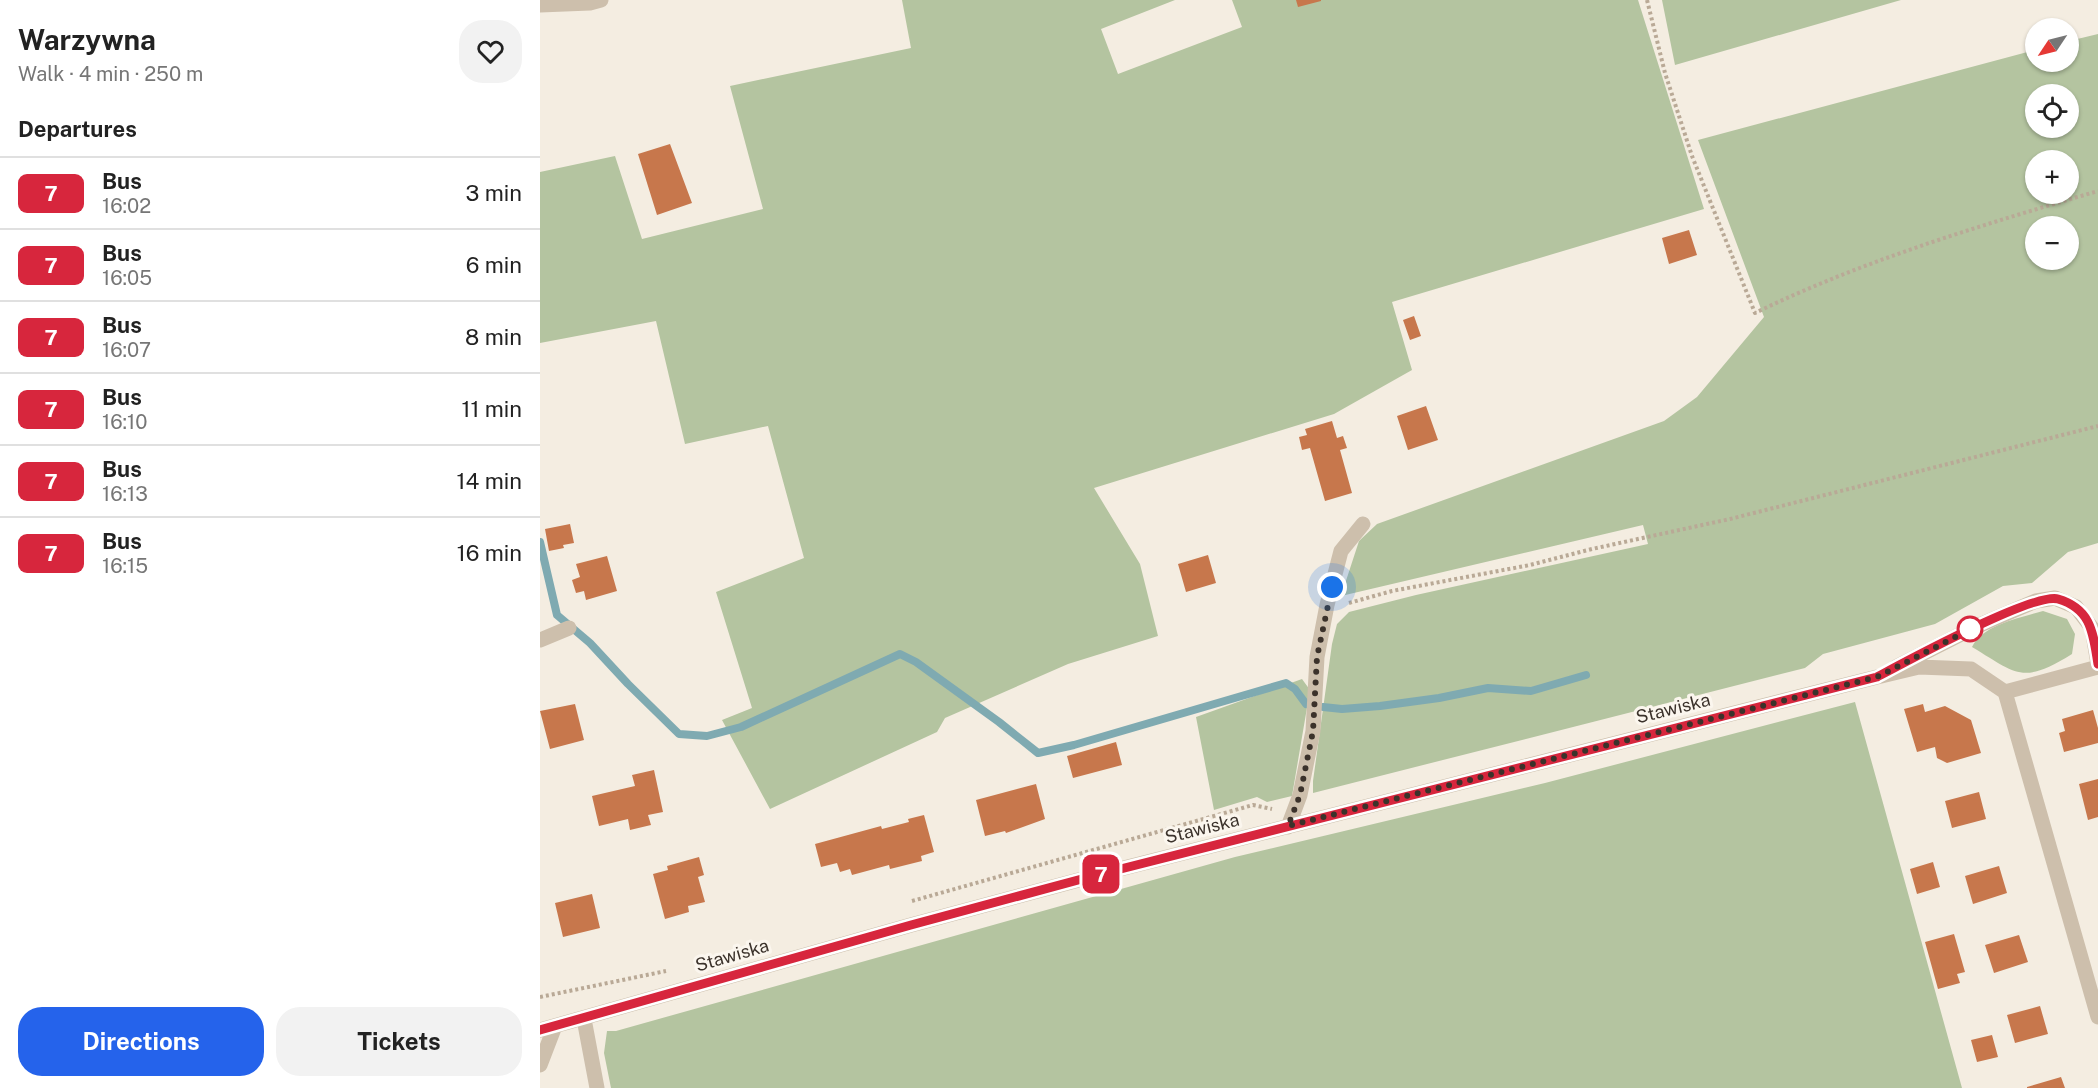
<!DOCTYPE html>
<html lang="en">
<head>
<meta charset="utf-8">
<style>
  :root { --surface:#fff; --page:#f2f2f2; --text:#222; --muted:#767676; --line:#e0e0e0; --accent:#2563eb }
  body { margin:0; font-family:"Public Sans",sans-serif; background:var(--page); color:var(--text); height:100vh; display:flex; flex-direction:column; font-size:22px; white-space:nowrap }
  * { box-sizing:border-box; margin:0 }
  p { font-size:20px; color:var(--muted) }
  .icon { flex:none; width:33px; height:33px; fill:none; stroke:currentColor; stroke-width:2; stroke-linecap:round; stroke-linejoin:round }
  .map { position:relative; flex:1; overflow:hidden }
  .panel { display:flex; flex-direction:column; background:var(--surface); width:540px }
  .panel>* { flex:none }
  .badge { padding:0 12px; border-radius:9px; font-size:21px; line-height:39px }
  .needle { width:39px; rotate:235deg }
  .buttons { position:absolute; left:1485px; top:18px; display:grid; gap:12px }
  .buttons a { display:grid; place-items:center; width:54px; height:54px; border-radius:50%; background:var(--surface); box-shadow:0 2px 4px #0004; font-size:30px }
  .you { position:absolute; width:30px; height:30px; margin:-15px; border:4px solid #fff; border-radius:50%; background:#1a73e8; box-shadow:0 0 0 9px #1a73e833 }
  .map>.badge { position:absolute; translate:-50% -50%; box-shadow:0 0 0 3px #fff }
  h2 { padding:0 18px; font-size:22px; line-height:54px }
  .round { display:grid; place-items:center; flex:none; width:63px; height:63px; border-radius:24px; background:var(--page) }
  .headline { display:flex; align-items:center; justify-content:space-between; height:102px; padding:0 18px }
  h1 { font-size:28px; font-weight:700; line-height:45px }
  .button { display:flex; gap:12px; margin-top:auto; padding:12px 18px }
  .button a { flex:1; height:69px; border-radius:24px; background:var(--accent); color:#fff; font-size:24px; font-weight:700; line-height:69px; text-align:center }
  .button a+a { background:var(--page); color:var(--text) }
  ul { padding:0; list-style:none }
  li { display:flex; align-items:center; gap:18px; height:72px; padding:0 18px; border-top:2px solid var(--line) }
  li div { flex:1 }
  li b { display:block; font-size:22px }
  li em { font-style:normal }
  li .badge { min-width:66px; font-weight:700; text-align:center }
  main { display:flex; flex:1; min-height:0 }
  .map>svg:first-child { display:block }
  .green { fill:#b4c4a0; fill-rule:evenodd }
  .lines { fill:none; stroke-linecap:round; stroke-linejoin:round }
  .stream { stroke:#7faab1; stroke-width:8 }
  .building { fill:#c7774c }
  .path { stroke:#b9a996; stroke-width:4; stroke-dasharray:3 3; stroke-linecap:butt }
  .minor { stroke:#cdbfac; stroke-width:15 }
  .line-casing { stroke:#fff; stroke-width:14 }
  .line { stroke:#d7263d; stroke-width:9 }
  .walk { stroke:#3b322b; stroke-width:6; stroke-dasharray:0 10.8 }
  .stop-dot { fill:#fff; stroke:#d7263d; stroke-width:3 }
  .labels { text-anchor:middle; dominant-baseline:central; stroke-width:6; stroke-linejoin:round; paint-order:stroke }
  .street-label { font-size:18px; fill:#3b322b; stroke:#fbf6ee }
</style>
</head>
<body>
<main>
<section class="panel">
<div class="headline"><div><h1>Warzywna</h1><p>Walk · 4 min · 250 m</p></div><a class="round"><svg class="icon" aria-label="heart" viewBox="0 0 24 24"><path d="M12 20l-8-8c-3-5 5-10 8-4 3-6 11-1 8 4z"/></svg></a></div>
<h2>Departures</h2>
<ul>
<li><span class="badge" style="background:#d7263d;color:#fff">7</span><div><b>Bus</b><p>16:02</p></div><em>3 min</em></li>
<li><span class="badge" style="background:#d7263d;color:#fff">7</span><div><b>Bus</b><p>16:05</p></div><em>6 min</em></li>
<li><span class="badge" style="background:#d7263d;color:#fff">7</span><div><b>Bus</b><p>16:07</p></div><em>8 min</em></li>
<li><span class="badge" style="background:#d7263d;color:#fff">7</span><div><b>Bus</b><p>16:10</p></div><em>11 min</em></li>
<li><span class="badge" style="background:#d7263d;color:#fff">7</span><div><b>Bus</b><p>16:13</p></div><em>14 min</em></li>
<li><span class="badge" style="background:#d7263d;color:#fff">7</span><div><b>Bus</b><p>16:15</p></div><em>16 min</em></li>
</ul>
<div class="button"><a>Directions</a><a>Tickets</a></div>
</section>
<div class="map">
<svg width="1558" height="1088" viewBox="0 0 1558 1088">
  <rect width="100%" height="100%" fill="#f4ede1"/>
  <path class="green" d="M 362,0 L 635,0 L 561,29 L 578,74 L 702,27 L 692,0 L 1098,0 L 1164,209 L 852,302 L 872,370 L 794,414 L 554,488 L 600,564 L 618,636 L 528,664 L 405,718 L 397,732 L 230,809 L 182,720 L 212,708 L 176,592 L 264,558 L 228,426 L 145,444 L 116,321 L 0,343 L 0,172 L 75,156 L 102,239 L 223,209 L 190,86 L 371,48 Z
    M 1122,0 L 1361,0 L 1135,65 Z
    M 1558,34 L 1558,543 L 1528,552 L 1492,583 L 1463,586 L 1395,624 L 1283,654 L 1265,668 L 773,793 L 773,781 L 792,644 L 797,624 L 809,612 L 876,595 L 1108,544 L 1103,525 L 801,596 L 819,541 L 837,524 L 1124,421 L 1157,397 L 1224,317 L 1158,140 L 1495,50 L 1496,62 L 1528,62 L 1529,41 ZM 1496,94 L 1528,94 L 1528,128 L 1496,128 ZM 1496,160 L 1528,160 L 1528,194 L 1496,194 ZM 1496,226 L 1528,226 L 1528,260 L 1496,260 Z
    M 1503,611 L 1527,619 L 1535,634 L 1532,654 C 1482,685 1477,674 1432,647 C 1444,624 1480,618 1503,611 Z
    M 762,679 L 770,690 L 752,796 L 727,802 L 717,797 L 674,810 L 656,717 Z
    M 1315,702 L 1422,1088 L 71,1088 L 64,1053 L 67,1031 L 76,1031 L 695,857 L 1005,783 Z"/>
  <g class="lines">
    <path class="stream" d="M 0,542 L 17,615 L 50,643 L 88,684 L 139,734 L 167,736 L 201,727 L 360,654 L 376,662 L 459,722 L 498,753 L 534,745 L 746,683 L 755,689 L 766,704
      M 783,707 L 802,709 L 840,706 L 899,698 L 948,688 L 991,691 L 1046,675"/>
  </g>
  <path class="building" d="M 756,0 L 781,0 L 781,1 L 758,7 Z
    M 130,144 L 152,203 L 117,215 L 98,154 Z
    M 1149,230 L 1157,255 L 1129,264 L 1122,238 Z
    M 874,316 L 881,336 L 870,340 L 863,320 Z
    M 886,406 L 898,440 L 868,450 L 857,416 Z
    M 792,421 L 797,438 L 803,436 L 807,448 L 800,450 L 812,493 L 785,501 L 770,448 L 762,450 L 759,437 L 767,435 L 765,429 Z
    M 30,524 L 34,543 L 23,545 L 24,548 L 9,551 L 5,529 Z
    M 668,555 L 676,583 L 646,592 L 638,564 Z
    M 67,556 L 77,591 L 46,600 L 44,591 L 36,593 L 32,580 L 40,577 L 36,564 Z
    M 35,704 L 44,740 L 10,749 L 0,711 Z
    M 1383,704 L 1385,712 L 1405,706 L 1431,720 L 1441,753 L 1407,763 L 1397,758 L 1395,747 L 1377,752 L 1364,709 Z
    M 1553,710 L 1558,728 L 1558,743 L 1524,752 L 1519,733 L 1525,731 L 1522,719 Z
    M 576,742 L 582,765 L 533,778 L 527,756 Z
    M 114,770 L 123,812 L 108,815 L 111,825 L 90,830 L 88,819 L 59,826 L 52,796 L 95,786 L 92,775 Z
    M 1558,779 L 1558,817 L 1548,820 L 1539,784 Z
    M 496,784 L 505,819 L 466,833 L 465,831 L 445,836 L 436,800 Z
    M 1439,792 L 1446,819 L 1412,828 L 1405,801 Z
    M 384,815 L 394,852 L 381,856 L 382,861 L 350,869 L 349,865 L 312,875 L 310,869 L 300,872 L 297,863 L 281,867 L 275,844 L 341,826 L 342,829 L 369,822 L 368,819 Z
    M 159,857 L 164,875 L 158,877 L 165,902 L 148,906 L 149,912 L 125,919 L 113,874 L 128,870 L 127,866 Z
    M 1393,862 L 1400,887 L 1377,894 L 1370,869 Z
    M 1459,866 L 1467,893 L 1433,904 L 1425,876 Z
    M 52,894 L 60,928 L 23,937 L 15,903 Z
    M 1414,934 L 1425,972 L 1417,974 L 1420,983 L 1398,989 L 1385,942 Z
    M 1479,935 L 1488,962 L 1454,973 L 1445,945 Z
    M 1500,1006 L 1508,1034 L 1475,1043 L 1467,1015 Z
    M 1452,1035 L 1458,1057 L 1437,1062 L 1431,1040 Z
    M 1521,1077 L 1525,1088 L 1487,1088 L 1487,1087 Z"/>
  <g class="lines">
    <path class="path" d="M 1107,0 L 1125,73 L 1152,156 L 1215,313 C 1324,260 1442,225 1558,191
      M 809,603 L 852,591 L 990,565 L 1052,549 L 1190,519 L 1558,426
      M 372,901 L 713,805 L 732,809
      M 0,997 L 126,971"/>
    <path class="minor" d="M 0,5 L 50,3 L 61,0
      M 0,640 L 29,628
      M 1356,667 L 1435,627 L 1496,601 L 1515,598 L 1536,607 L 1552,628 L 1558,664
      M 1465,692 L 1558,1017
      M 748,827 L 760,795 L 773,731 L 777,657 L 787,605 L 801,551 L 823,524
      M 44,1019 L 57,1088
      M 0,1030 L 371,925 L 576,870 L 1337,677 L 1379,667 L 1431,669 L 1465,692 L 1558,667
      M 0,1065 L 15,1026"/>
  </g>
  <g class="lines">
    <g class="line-casing">
      <path id="line" d="M 0,1030 L 371,925 L 553,876 L 1337,677 C 1365,662 1494,592 1518,599 C 1552,609 1553,634 1558,664"/>
    </g>
    <use href="#line" class="line"/>
    <path class="walk" d="M 792,587 L 777,657 L 773,731 L 760,795 L 748,826 L 1337,677 L 1435,627 L 1430,629"/>
  </g>
  <circle class="stop-dot" cx="1430" cy="629" r="12"/>
  <g class="labels">
    <g class="street-label">
      <text transform="translate(1133 708) rotate(-14)">Stawiska</text>
      <text transform="translate(662 828) rotate(-14)">Stawiska</text>
      <text transform="translate(192 955) rotate(-16)">Stawiska</text>
    </g>
  </g>
</svg>
<div class="buttons">
<a><svg class="needle" viewBox="-14 -14 28 28"><path d="M0-13l5 13h-10z" fill="#e53935"/><path d="M0 13l5-13h-10z" fill="#767676"/></svg></a>
<a><svg class="icon" aria-label="locate" viewBox="0 0 24 24"><circle cx="12" cy="12" r="6"/><path d="M12 2v4M12 18v4M2 12h4M18 12h4"/></svg></a>
<a>+</a>
<a>−</a>
</div>
<div class="you" style="left:792px;top:587px"></div>
<b class="badge" style="left:561px;top:874px;background:#d7263d;color:#fff">7</b>
</div>
</main>
</body>
</html>
